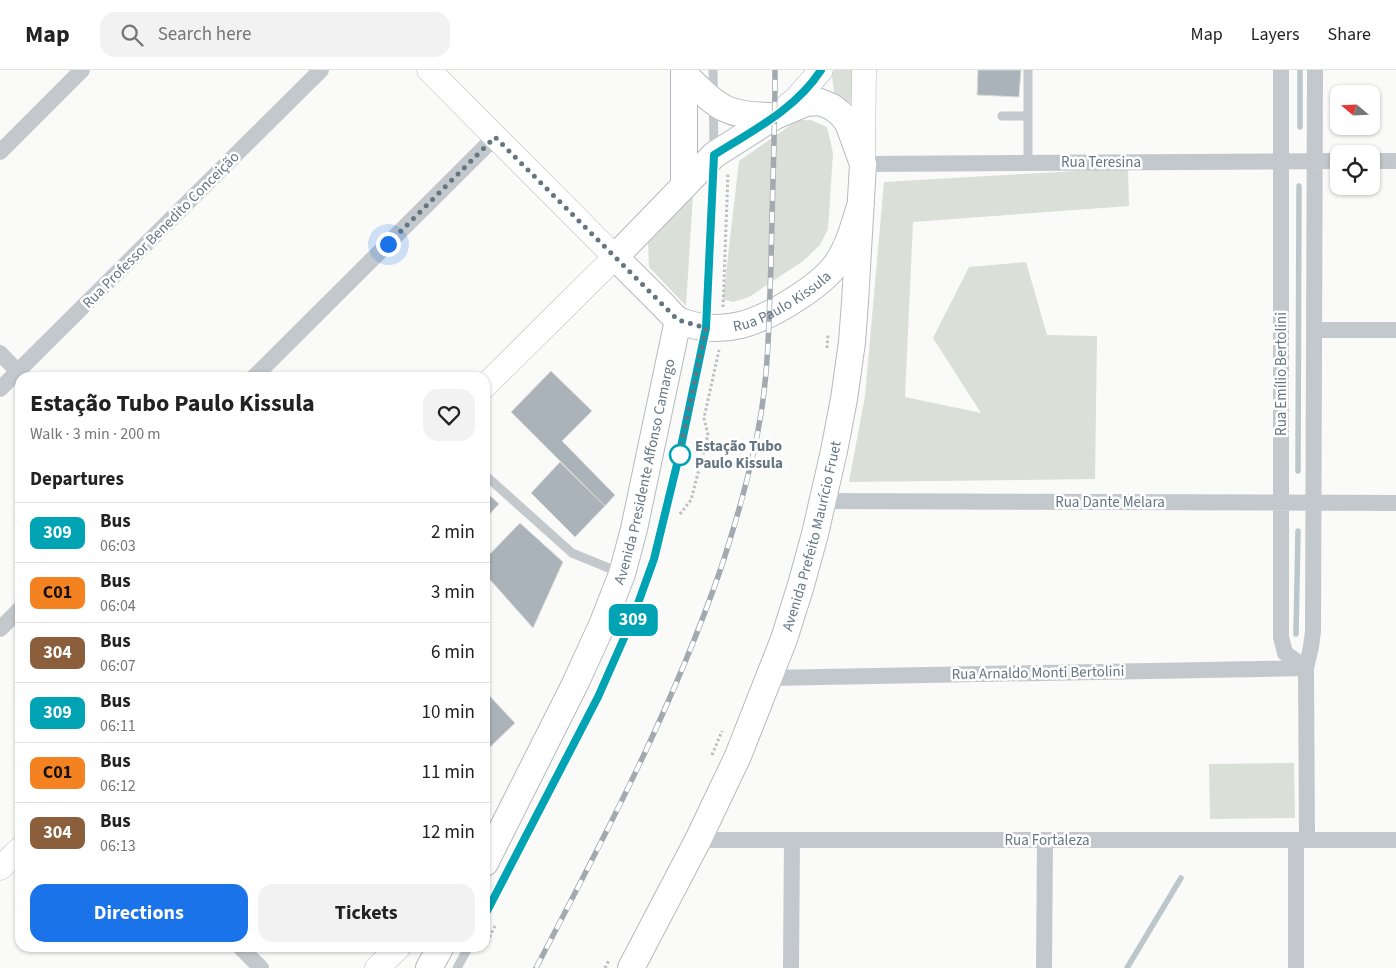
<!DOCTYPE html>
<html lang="en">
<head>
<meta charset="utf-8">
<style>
  :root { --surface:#fff; --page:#f2f2f2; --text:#222; --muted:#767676; --line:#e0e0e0; --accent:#1a73e8 }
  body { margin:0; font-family:"Source Sans 3",sans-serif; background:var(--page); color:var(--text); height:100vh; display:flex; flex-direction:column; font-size:19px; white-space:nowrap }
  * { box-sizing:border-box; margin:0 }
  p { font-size:16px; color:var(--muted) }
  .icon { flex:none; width:28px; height:28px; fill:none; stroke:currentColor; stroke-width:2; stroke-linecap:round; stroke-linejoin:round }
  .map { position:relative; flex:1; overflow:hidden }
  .drawer { position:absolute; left:15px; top:302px; width:475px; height:580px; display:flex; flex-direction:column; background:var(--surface); border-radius:15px; box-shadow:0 1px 4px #0004 }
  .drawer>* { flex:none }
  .badge { padding:0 10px; border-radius:8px; font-size:18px; line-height:32px }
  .needle { width:32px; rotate:289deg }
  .tools { position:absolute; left:1330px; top:15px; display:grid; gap:10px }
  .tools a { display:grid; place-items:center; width:50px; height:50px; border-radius:10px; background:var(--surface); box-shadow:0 1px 4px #0004; font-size:25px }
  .you { position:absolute; width:25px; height:25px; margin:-12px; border:4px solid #fff; border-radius:50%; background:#1a73e8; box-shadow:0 0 0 8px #1a73e833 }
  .map>.badge { position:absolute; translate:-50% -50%; box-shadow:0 0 0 2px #fff }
  h2 { padding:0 15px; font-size:19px; line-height:45px }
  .round { display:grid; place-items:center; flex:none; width:52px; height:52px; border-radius:15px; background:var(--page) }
  .headline { display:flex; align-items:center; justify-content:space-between; height:85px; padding:0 15px }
  h1 { font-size:24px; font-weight:700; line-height:38px }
  .primary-button { display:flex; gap:10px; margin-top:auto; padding:10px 15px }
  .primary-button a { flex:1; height:58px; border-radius:15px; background:var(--accent); color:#fff; font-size:20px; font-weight:700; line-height:58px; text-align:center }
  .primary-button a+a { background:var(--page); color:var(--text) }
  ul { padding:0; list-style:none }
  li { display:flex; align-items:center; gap:15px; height:60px; padding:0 15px; border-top:1px solid var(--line) }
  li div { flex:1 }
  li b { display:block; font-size:19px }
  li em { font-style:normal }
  li .badge { min-width:55px; font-weight:700; text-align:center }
  header { display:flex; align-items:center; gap:30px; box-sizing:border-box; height:70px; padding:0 25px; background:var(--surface); border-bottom:1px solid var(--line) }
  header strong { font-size:24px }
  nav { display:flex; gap:28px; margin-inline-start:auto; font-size:18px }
  .search { width:350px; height:45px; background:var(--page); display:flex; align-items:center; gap:12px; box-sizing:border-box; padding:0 18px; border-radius:15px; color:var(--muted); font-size:19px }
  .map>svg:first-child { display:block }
  .green { fill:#dadfd7 }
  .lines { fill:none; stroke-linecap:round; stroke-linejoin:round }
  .stream { stroke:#bbc7cb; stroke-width:5.5 }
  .building { fill:#aab3b9; stroke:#dcdcda }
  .secondary-casing { stroke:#b3babf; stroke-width:25 }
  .primary-casing { stroke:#b5babe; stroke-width:28 }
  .path { stroke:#bbbfc2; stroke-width:3; stroke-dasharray:2.5 2.5; stroke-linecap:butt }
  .lane { stroke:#c3c8cc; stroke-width:9 }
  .street { stroke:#c3c8cc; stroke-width:16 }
  .secondary { stroke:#fff; stroke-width:24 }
  .primary { stroke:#fff; stroke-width:26 }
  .rail-casing { stroke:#a2aab0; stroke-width:5.5 }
  .rail { stroke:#fff; stroke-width:4; stroke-dasharray:11; stroke-linecap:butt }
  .line-casing { stroke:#fff; stroke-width:11 }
  .line { stroke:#00a3b4; stroke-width:8 }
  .walk { stroke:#657683; stroke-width:5; stroke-dasharray:0 9 }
  .stop-dot { fill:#fff; stroke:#00a3b4; stroke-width:2.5 }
  .labels { text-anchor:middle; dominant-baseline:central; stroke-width:5; stroke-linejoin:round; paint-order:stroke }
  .street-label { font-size:15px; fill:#657683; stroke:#fff }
  .stop-label { font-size:15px; font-weight:bold; fill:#657683; stroke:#fff; text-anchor:start }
</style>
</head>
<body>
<header>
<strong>Map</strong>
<div class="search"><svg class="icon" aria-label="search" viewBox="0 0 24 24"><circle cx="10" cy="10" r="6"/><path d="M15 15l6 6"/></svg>Search here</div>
<nav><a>Map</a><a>Layers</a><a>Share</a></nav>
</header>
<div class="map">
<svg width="1396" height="898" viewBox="0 0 1396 898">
  <rect width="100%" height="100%" fill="#fafaf8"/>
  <path class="green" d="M 834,0 L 860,0 L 854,35 L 834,24 L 832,4 Z
    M 798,50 L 811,50 L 827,57 L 833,83 L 828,159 L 820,175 L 803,191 L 749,227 L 733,232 L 723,229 L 739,91 Z
    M 1128,98 L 1129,136 L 913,152 L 905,327 L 981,343 L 933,268 L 969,197 L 1026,192 L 1047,265 L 1097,266 L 1095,409 L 849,412 L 865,326 L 884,112 Z
    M 693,125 L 686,236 L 649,197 L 648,172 Z
    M 1294,693 L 1295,748 L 1210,749 L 1209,694 Z"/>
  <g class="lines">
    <path class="stream" d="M 1300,0 L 1300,57
      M 1298,401 L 1299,116
      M 1296,564 L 1298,461
      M 1127,898 L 1181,808"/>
  </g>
  <path class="building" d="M 978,0 L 1021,0 L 1019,27 L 977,25 Z
    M 551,301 L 592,341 L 562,371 L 615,425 L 605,436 L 511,342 Z
    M 560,392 L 605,436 L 575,467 L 531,423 Z
    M 485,421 L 499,434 L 485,449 Z
    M 520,453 L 563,492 L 533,558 L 485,504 L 485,489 Z
    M 486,622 L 515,653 L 485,682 L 485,623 Z"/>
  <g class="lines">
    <g class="secondary-casing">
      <path id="secondary" d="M 429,0 L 615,187 L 485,316
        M 780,42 L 796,29 L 821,0
        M 863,87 L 864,0
        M 0,798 L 20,779
        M 377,898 L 398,878"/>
    </g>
    <g class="primary-casing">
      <g id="primary">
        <path d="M 684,4 C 719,38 724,46 775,46"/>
        <path d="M 684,116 L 684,0"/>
        <path id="s1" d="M 485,793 L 575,614 L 602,555 L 622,504 L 634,459 L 678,250"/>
        <path d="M 429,898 L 440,878"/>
        <path id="s2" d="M 631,898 L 698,770 L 738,686 L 784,569 L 801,515 L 815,464 L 834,381 L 844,329 L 852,272 L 855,232 L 863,94 L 848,53 L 841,44 L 832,37 L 820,32 L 806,33 L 775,46 L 714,85 L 615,187 C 631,203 647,219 663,235 C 668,240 674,248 680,251 C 724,268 760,252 797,228 C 811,219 825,209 835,196 C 849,177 854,155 861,133"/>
      </g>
    </g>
    <path class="path" d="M 723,237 L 728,103
      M 827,278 L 828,264
      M 680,444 L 691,430 L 708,365 L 704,348 L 719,280
      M 712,685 L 722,661
      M 485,876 L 496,854
      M 605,898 L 609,890"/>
    <path class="lane" d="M 713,0 L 714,81
      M 1002,46 L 1028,46
      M 1028,93 L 1028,0
      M 485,405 L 572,483 L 621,503
      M 485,845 L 598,627 L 632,550 L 654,489 L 679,386 L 706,258 L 713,94
      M 457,898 L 468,878"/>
    <path class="street" d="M 1281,0 L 1281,567 L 1285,583 L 1306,598
      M 0,82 L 82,0
      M 1371,91 L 1396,91
      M 863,94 L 1339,91
      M 1314,260 L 1396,260
      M 0,283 L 24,308
      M 253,308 L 495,67
      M 0,319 L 321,0
      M 823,431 L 1396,433
      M 0,559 L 20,539
      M 770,608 L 1306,598
      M 698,770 L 1396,770
      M 1307,770 L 1306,598 L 1311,577 L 1313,561 L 1315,0
      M 241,878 L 261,898
      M 791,898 L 792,770
      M 1044,898 L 1045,770
      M 1296,898 L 1296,770"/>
    <use href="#secondary" class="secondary"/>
    <use href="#primary" class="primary"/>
    <g class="rail-casing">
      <path id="rail" d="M 536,898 C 604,768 673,637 721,498 C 738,446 754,391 762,337 C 769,290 769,242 771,195 C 772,130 775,65 775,0"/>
    </g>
    <use href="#rail" class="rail"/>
  </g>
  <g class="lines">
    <g class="line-casing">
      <path id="line" d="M 485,845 L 598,627 L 632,550 L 654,489 L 679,386 L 706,258 L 714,85 C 752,61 796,39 821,0"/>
    </g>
    <use href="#line" class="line"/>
    <path class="walk" d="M 388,174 L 495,67 L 678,250 L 706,258 L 679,386 L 680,385"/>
  </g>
  <circle class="stop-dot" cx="680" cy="385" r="10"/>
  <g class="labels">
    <g class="street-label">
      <text x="1101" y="92">Rua Teresina</text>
      <text transform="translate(161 160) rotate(-45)">Rua Professor Benedito Conceição</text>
      <text stroke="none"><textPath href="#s2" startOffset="1389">Rua Paulo Kissula</textPath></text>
      <text transform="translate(1281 304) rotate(-90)">Rua Emílio Bertolini</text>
      <text stroke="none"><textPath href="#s1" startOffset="425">Avenida Presidente Affonso Camargo</textPath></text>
      <text x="1110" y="432">Rua Dante Melara</text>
      <text stroke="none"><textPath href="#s2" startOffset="470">Avenida Prefeito Maurício Fruet</textPath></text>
      <text transform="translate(1038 603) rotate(-1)">Rua Arnaldo Monti Bertolini</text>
      <text x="1047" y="770">Rua Fortaleza</text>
    </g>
    <g class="stop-label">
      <text x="695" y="376">Estação Tubo<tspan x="695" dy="17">Paulo Kissula</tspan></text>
    </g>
  </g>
</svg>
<div class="tools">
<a><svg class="needle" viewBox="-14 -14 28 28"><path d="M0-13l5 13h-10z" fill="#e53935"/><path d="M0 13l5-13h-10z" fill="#767676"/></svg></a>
<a><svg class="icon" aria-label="locate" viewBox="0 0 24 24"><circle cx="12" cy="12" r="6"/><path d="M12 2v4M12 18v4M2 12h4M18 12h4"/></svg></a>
</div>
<div class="you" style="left:388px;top:174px"></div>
<b class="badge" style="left:633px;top:550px;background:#00a3b4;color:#fff">309</b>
<section class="drawer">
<div class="headline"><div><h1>Estação Tubo Paulo Kissula</h1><p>Walk · 3 min · 200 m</p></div><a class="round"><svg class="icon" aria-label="heart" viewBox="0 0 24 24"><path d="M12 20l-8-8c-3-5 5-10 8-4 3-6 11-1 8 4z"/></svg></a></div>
<h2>Departures</h2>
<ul>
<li><span class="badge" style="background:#00a3b4;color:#fff">309</span><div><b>Bus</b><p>06:03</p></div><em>2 min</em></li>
<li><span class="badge" style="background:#f58220;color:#111">C01</span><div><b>Bus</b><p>06:04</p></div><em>3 min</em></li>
<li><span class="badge" style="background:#8b5e3c;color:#fff">304</span><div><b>Bus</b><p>06:07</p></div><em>6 min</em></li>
<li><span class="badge" style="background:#00a3b4;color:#fff">309</span><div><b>Bus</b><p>06:11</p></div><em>10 min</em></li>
<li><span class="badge" style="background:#f58220;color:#111">C01</span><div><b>Bus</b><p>06:12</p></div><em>11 min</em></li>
<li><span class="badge" style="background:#8b5e3c;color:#fff">304</span><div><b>Bus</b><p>06:13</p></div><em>12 min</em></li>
</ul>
<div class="primary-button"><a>Directions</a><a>Tickets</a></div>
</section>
</div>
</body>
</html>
